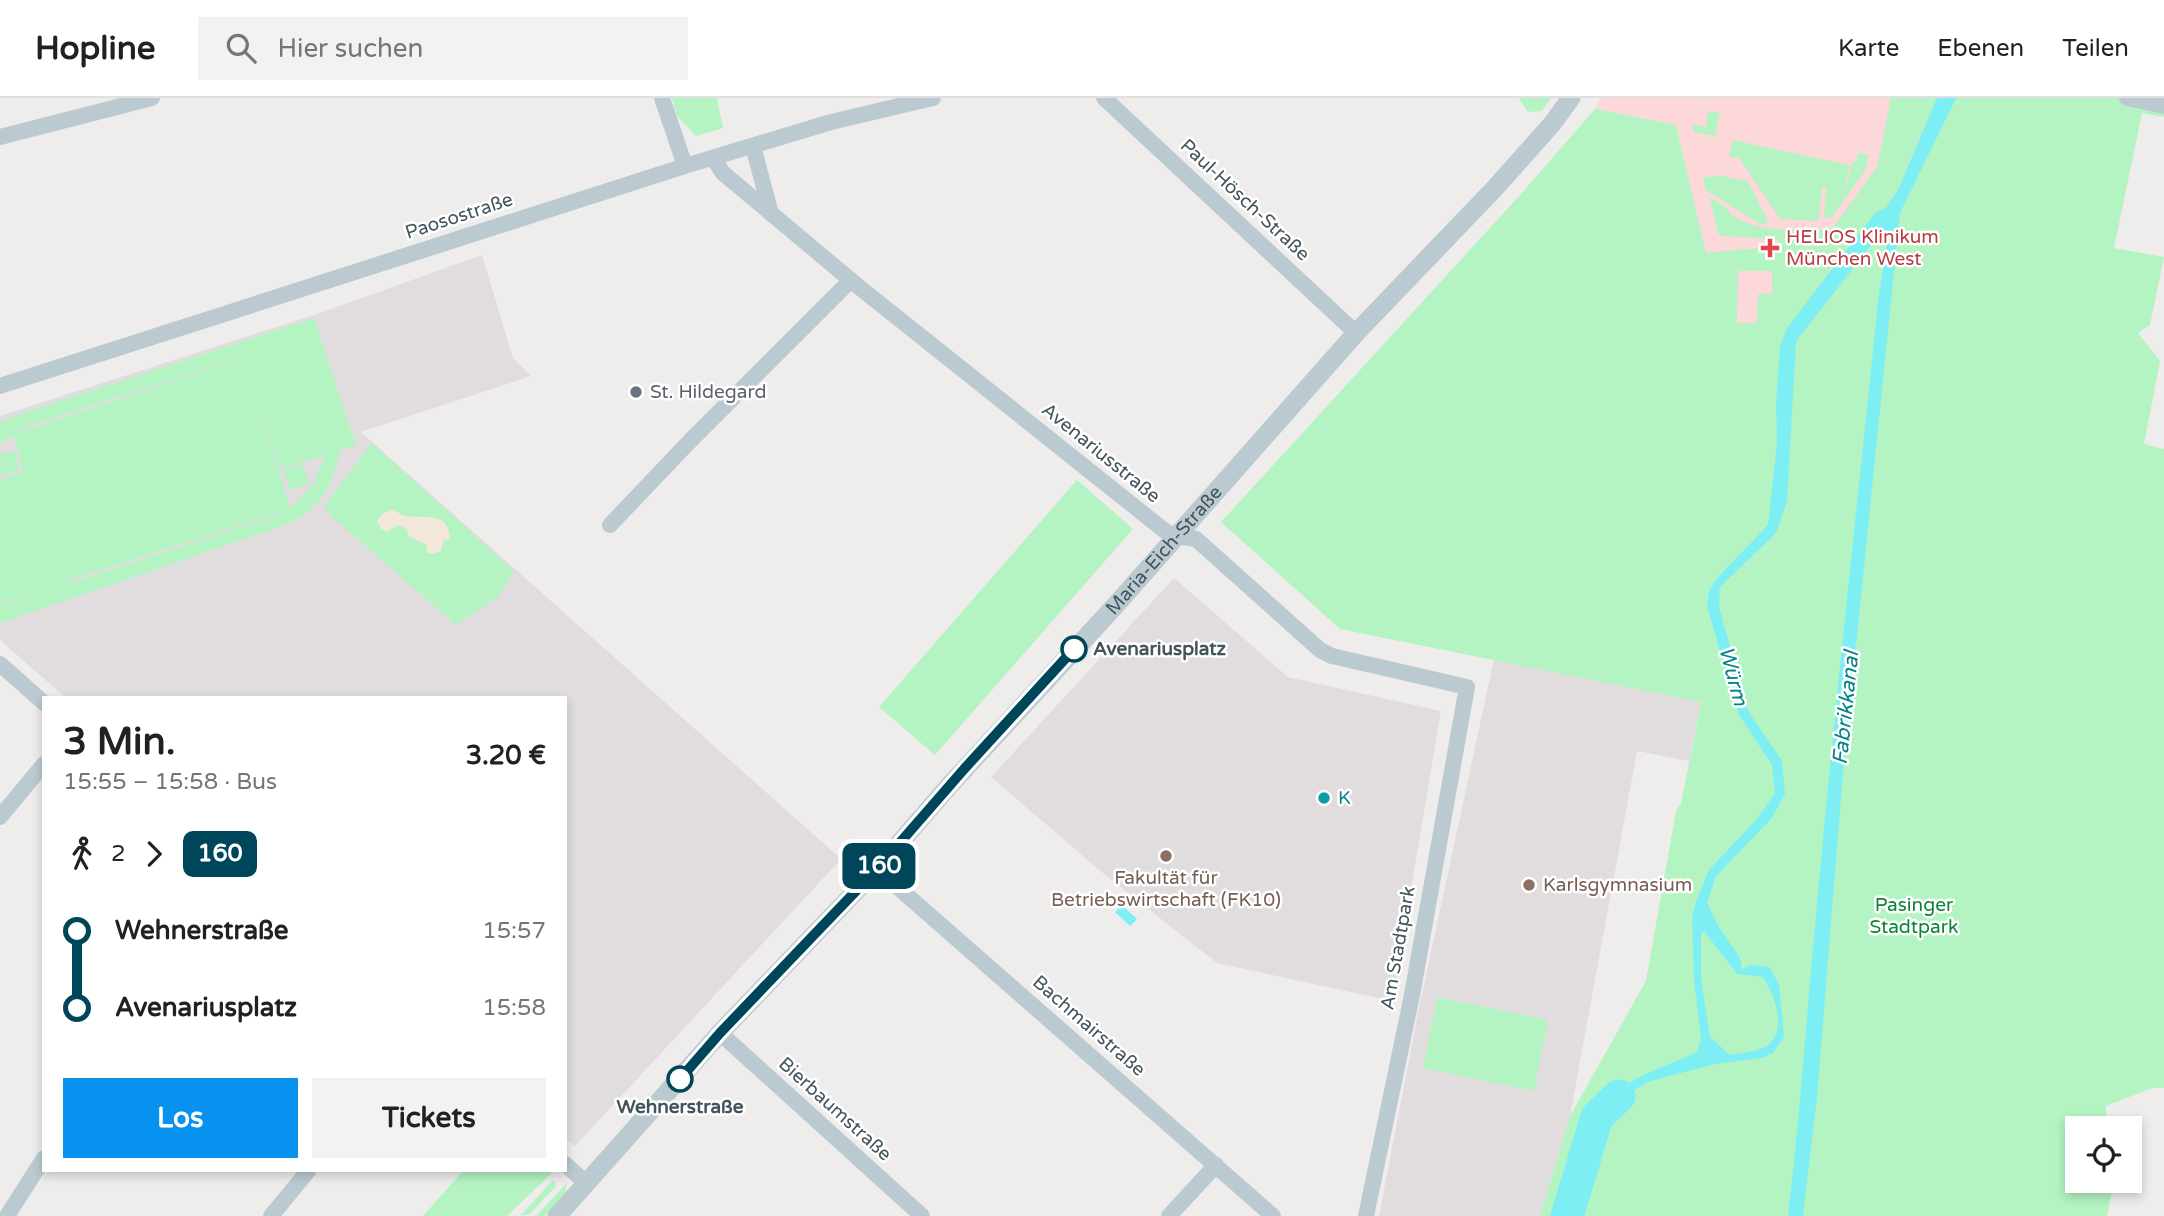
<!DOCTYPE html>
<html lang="de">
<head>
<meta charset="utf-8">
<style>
  :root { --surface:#fff; --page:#f2f2f2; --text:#202124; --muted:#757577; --line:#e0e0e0; --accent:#0792ef }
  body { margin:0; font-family:"Varela Round",sans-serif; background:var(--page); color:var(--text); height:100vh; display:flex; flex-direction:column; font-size:26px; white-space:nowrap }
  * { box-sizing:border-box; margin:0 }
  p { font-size:23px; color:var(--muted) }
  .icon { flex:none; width:38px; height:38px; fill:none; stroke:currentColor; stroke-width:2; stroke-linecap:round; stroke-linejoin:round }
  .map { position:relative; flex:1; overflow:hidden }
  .side { position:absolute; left:42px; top:598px; width:525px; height:476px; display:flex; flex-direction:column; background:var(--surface); border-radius:0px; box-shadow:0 4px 10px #0003 }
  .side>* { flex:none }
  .badge { padding:0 14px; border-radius:10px; font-size:24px; line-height:46px }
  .fabs { position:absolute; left:2065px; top:1018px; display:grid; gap:14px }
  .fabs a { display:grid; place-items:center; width:77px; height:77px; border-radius:0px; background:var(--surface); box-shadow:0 4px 10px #0003; font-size:35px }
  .map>.badge { position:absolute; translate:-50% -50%; box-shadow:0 0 0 4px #fff }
  .legs { display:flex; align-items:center; gap:10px; height:77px; padding:0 21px; font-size:23px }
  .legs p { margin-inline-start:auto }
  .head { display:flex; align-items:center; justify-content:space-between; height:119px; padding:0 21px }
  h1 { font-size:38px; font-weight:800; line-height:52px }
  .primary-button { display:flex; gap:14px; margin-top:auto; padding:14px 21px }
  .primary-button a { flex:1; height:80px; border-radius:0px; background:var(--accent); color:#fff; font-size:28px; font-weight:800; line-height:80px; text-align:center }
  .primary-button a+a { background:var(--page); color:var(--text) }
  ul { padding:0 21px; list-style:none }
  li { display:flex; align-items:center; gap:24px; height:77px; font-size:26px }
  li i { display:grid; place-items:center; width:10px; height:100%; margin:0 9px; background:currentColor }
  li i::after { content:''; width:18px; height:18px; margin:-9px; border:5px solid; border-radius:50%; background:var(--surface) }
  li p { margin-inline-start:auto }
  li:first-child i { background:linear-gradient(#0000 50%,currentColor 0) }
  li:last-child i { background:linear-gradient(currentColor 50%,#0000 0) }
  header { display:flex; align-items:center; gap:42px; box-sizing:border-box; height:98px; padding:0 35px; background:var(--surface); border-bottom:2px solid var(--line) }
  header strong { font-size:33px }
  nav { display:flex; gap:38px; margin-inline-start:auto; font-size:24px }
  .search { width:490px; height:63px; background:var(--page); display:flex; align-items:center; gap:18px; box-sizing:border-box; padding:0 24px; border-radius:0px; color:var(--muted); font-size:26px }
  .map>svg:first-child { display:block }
  .education { fill:#e1dddf }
  .medical { fill:#fdd8db }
  .green { fill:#b4f3c2; fill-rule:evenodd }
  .sand { fill:#f3e7da }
  .water { fill:#7deff4; fill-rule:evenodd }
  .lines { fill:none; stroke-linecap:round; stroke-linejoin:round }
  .river { stroke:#7deff4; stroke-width:33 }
  .minor { stroke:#bbcad1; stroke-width:16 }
  .tertiary { stroke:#bbcad1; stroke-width:19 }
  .line-1-casing { stroke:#fff; stroke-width:16 }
  .line-1 { stroke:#00465a; stroke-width:10 }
  .health-dot { fill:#e0444e; stroke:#fff; stroke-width:2.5 }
  .worship-dot { fill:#6b7280; stroke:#fff; stroke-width:2.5 }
  .stop-1-dot { fill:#fff; stroke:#00465a; stroke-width:3.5 }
  .culture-dot { fill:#0f9aa8; stroke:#fff; stroke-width:2.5 }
  .education-dot { fill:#8d6e63; stroke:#fff; stroke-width:2.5 }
  .labels { text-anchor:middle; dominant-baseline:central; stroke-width:5; stroke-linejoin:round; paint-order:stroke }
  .street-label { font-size:19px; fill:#43545b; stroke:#fff }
  .health-label { font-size:19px; fill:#be3a42; stroke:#fff; text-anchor:start }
  .worship-label { font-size:19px; fill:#5b616d; stroke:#fff; text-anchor:start }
  .stop-label { font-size:19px; font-weight:bold; fill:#43545b; stroke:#fff; text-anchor:start }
  .culture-label { font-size:19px; fill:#0d838f; stroke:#fff; text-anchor:start }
  .education-label { font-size:19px; fill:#785e54; stroke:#fff }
  .park-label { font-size:19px; fill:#0d8335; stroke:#fff }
  .water-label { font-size:21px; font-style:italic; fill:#048389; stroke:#fff }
</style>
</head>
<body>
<header>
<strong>Hopline</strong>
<div class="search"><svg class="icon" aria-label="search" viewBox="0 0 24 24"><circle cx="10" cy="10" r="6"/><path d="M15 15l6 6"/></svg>Hier suchen</div>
<nav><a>Karte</a><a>Ebenen</a><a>Teilen</a></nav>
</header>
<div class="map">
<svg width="2164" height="1118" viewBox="0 0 2164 1118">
  <rect width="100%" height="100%" fill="#efecec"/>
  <path class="education" d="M 482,157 L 513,260 L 531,278 L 361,334 L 841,761 L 575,1048 L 565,1040 L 565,600 L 66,600 L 0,542 L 0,318 L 320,215 Z
    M 1174,480 L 1288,579 L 1441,613 L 1392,903 L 1217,865 L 1099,772 L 991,679 Z
    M 1494,561 L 1701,603 L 1689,663 L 1637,653 L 1570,1018 L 1540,1118 L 1379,1118 L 1419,910 Z"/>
  <path class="medical" d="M 1601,0 L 1910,0 L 1892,78 L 1738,295 L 1676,27 L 1595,11 Z"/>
  <path class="green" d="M 672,0 L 717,0 L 723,30 L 696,38 L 677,18 Z
    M 1519,0 L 1551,0 L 1542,13 L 1528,14 Z
    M 1891,0 L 2164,0 L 2164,19 L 2142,15 L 2114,150 L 2164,159 L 2150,227 L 2138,235 L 2160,263 L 2144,346 L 2164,351 L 2164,990 L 2152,990 L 2106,1008 L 2106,1031 L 2077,1031 L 2077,1083 L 2112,1083 L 2113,1088 L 2107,1118 L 1540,1118 L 1570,1018 L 1646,883 L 1676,713 L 1681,706 L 1701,604 L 1340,531 L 1221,424 L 1521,96 L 1595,11 L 1676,27 L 1706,155 L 1778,148 L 1778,141 L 1721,138 L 1718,135 L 1709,99 L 1729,111 L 1729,115 C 1756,136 1793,131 1827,132 L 1834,128 L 1877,69 ZM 1738,173 L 1772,173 L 1772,196 L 1758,196 L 1757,225 L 1737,225 Z
    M 1708,13 L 1720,15 L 1715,38 L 1693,34 L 1693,26 L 1706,29 Z
    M 1733,42 L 1849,67 L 1844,100 L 1852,64 L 1856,64 L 1858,55 L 1869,57 L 1865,73 L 1831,120 L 1827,120 L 1824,117 L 1826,90 L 1822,89 L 1819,120 L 1817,123 L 1780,121 L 1740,61 L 1729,58 Z
    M 1716,77 L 1748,83 L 1769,125 L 1760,126 L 1706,92 L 1703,80 Z
    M 314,220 L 356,347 L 340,352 C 331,392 321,411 282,428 L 0,525 L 0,507 L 37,495 L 0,505 L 0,382 L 24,374 L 13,337 L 0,347 L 0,325 L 23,315 ZM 236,262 L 236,263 L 15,335 L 30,327 ZM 259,308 L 280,371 L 325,357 L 313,387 L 290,410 ZM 285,413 L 275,418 L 72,484 L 63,484 Z
    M 372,345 L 514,473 L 498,499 L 456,527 L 331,418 L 324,408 Z
    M 14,352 L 20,372 L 1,378 L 0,356 Z
    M 302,366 L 309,386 L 290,392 L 283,372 Z
    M 1077,382 L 1133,431 L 935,657 L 879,609 Z
    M 1437,899 L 1548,922 L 1534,993 L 1423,970 Z
    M 463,1073 L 550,1073 L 552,1075 L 507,1118 L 423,1118 Z
    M 552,1083 L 555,1083 L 556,1088 L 530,1116 L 520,1118 Z
    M 567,1085 L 565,1095 L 545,1118 L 536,1118 Z"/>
  <path class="sand" d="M 392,411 C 396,413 399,415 402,417 C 421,423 449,409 450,442 L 444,441 L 441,452 L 434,456 L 427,455 L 427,447 L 409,438 L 407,431 L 398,427 L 387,434 L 381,431 L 377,423 L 382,416 Z"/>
  <path class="water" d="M 1937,0 L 1956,0 L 1900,115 L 1843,675 L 1817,999 L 1803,1118 L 1788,1118 C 1802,1000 1809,882 1821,764 C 1838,577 1859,391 1878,204 L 1887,143 L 1880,136 L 1796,243 L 1787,404 L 1776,435 L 1720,489 L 1719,509 L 1748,613 L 1782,663 L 1785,696 L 1771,721 L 1716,778 L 1707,804 L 1717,826 L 1740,860 L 1742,872 L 1750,867 L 1769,869 L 1779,886 L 1784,939 L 1773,955 L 1762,960 L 1715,966 L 1647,984 L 1613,1007 L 1598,1033 L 1588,1031 C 1609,983 1654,974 1697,954 L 1701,941 L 1694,881 L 1692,820 L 1696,804 L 1709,772 L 1756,722 L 1775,695 L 1772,667 L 1738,615 L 1707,508 L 1709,493 L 1719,478 L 1768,427 L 1777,346 L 1776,305 L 1780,249 L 1787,230 L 1875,115 L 1886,110 L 1898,92 ZM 1704,833 L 1737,876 L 1763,879 C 1775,897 1790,937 1763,950 C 1753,954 1740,955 1730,957 L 1710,939 L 1701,881 L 1701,836 Z
    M 1122,807 L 1137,821 L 1130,828 L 1115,814 Z"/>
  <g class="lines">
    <path class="river" d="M 1567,1118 L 1597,1019 L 1619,998"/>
    <path class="minor" d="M 662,0 L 685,68
      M 1104,0 L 1356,235
      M 2127,0 L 2164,8
      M 0,39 L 152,0
      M 753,48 L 771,116
      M 713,60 L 723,75 L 859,189 L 1165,433 L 1176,438 L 1196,441 L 1320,552 L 1332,558 L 1467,589 L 1412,897 L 1366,1118
      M 0,288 L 685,68 L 831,24 L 933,0
      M 610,427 L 691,342 L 851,182
      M 0,566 L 44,605
      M 0,719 L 44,666
      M 877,771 L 1273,1118
      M 720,935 L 922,1118
      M 565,1066 L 587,1086
      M 7,1118 L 44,1060
      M 271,1118 L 308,1073
      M 1169,1118 L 1216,1067"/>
    <path class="tertiary" id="s1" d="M 557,1118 L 720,935 L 877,771 L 949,688 L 1114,509 L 1356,235 L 1495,90 L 1552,26 L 1571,0"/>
  </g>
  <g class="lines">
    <g class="line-1-casing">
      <path id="line-1" d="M 680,981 L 720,935 L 877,771 L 965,670 L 1074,551"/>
    </g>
    <use href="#line-1" class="line-1"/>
  </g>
  <path class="health-dot" d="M1766.5 139.5h7v7h7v7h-7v7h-7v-7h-7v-7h7z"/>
  <circle class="worship-dot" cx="636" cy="294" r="7"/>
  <g class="stop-1-dot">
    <circle cx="1074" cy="551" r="12"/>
    <circle cx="680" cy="981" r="12"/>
  </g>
  <circle class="culture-dot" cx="1324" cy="700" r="7"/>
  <g class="education-dot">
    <circle cx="1166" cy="758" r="7"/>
    <circle cx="1529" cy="787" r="7"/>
  </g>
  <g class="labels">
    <g class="street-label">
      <text transform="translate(1245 102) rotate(43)">Paul-Hösch-Straße</text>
      <text transform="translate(459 118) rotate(-18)">Paosostraße</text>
      <text transform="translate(1101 355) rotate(39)">Avenariusstraße</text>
      <text stroke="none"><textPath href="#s1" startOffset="901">Maria-Eich-Straße</textPath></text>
      <text transform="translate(1398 850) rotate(-80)">Am Stadtpark</text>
      <text transform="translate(1089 928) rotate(41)">Bachmairstraße</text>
      <text transform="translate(835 1011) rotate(42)">Bierbaumstraße</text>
    </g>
    <g class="health-label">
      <text x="1786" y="139">HELIOS Klinikum<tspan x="1786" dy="22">München West</tspan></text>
    </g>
    <g class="worship-label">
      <text x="650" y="294">St. Hildegard</text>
    </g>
    <g class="stop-label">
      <text x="1093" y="551">Avenariusplatz</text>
      <text x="680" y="1009" text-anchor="middle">Wehnerstraße</text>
    </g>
    <g class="culture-label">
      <text x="1338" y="700">K</text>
    </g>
    <g class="education-label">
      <text x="1166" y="780">Fakultät für<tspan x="1166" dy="22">Betriebswirtschaft (FK10)</tspan></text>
      <text x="1543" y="787" text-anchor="start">Karlsgymnasium</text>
    </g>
    <g class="park-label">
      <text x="1914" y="807">Pasinger<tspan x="1914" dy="22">Stadtpark</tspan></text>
    </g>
    <g class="water-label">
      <text transform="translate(1733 578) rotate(75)">Würm</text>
      <text transform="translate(1846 610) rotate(-84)">Fabrikkanal</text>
    </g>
  </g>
</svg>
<div class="fabs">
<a><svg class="icon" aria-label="locate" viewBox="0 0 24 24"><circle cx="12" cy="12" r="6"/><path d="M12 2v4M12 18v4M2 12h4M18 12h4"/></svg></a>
</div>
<b class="badge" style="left:879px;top:768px;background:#00465a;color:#fff">160</b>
<section class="side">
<div class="head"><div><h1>3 Min.</h1><p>15:55 – 15:58 · Bus</p></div><b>3.20 €</b></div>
<div class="legs"><svg class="icon" aria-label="walk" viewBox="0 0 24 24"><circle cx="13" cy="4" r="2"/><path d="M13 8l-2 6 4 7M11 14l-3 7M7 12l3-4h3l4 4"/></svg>2<svg class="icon" aria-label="forward" viewBox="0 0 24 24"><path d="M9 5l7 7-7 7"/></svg><b class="badge" style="background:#00465a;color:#fff">160</b></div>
<ul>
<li><i style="color:#00465a"></i><b>Wehnerstraße</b><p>15:57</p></li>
<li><i style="color:#00465a"></i><b>Avenariusplatz</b><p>15:58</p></li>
</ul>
<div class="primary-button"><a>Los</a><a>Tickets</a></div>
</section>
</div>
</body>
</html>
